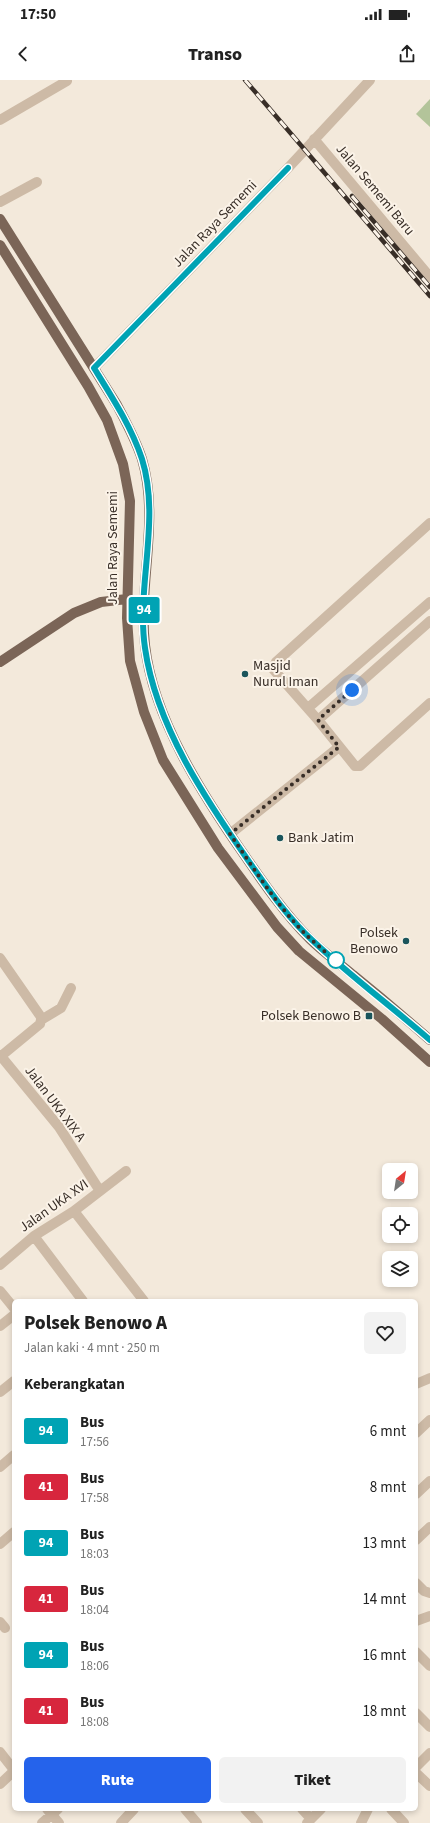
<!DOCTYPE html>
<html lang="id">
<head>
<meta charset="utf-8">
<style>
  :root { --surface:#fff; --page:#f2f2f2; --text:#222; --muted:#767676; --accent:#2563eb }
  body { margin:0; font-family:"Source Sans 3",sans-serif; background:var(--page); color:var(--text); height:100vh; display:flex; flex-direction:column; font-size:15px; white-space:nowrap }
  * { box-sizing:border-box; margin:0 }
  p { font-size:13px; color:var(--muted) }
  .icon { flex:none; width:22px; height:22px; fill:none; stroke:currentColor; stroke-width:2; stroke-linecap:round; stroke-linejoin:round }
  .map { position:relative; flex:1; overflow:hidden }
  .panel { position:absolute; left:12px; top:1219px; width:406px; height:512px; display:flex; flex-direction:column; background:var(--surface); border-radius:6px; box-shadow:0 2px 6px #0003 }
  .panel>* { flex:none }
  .badge { padding:0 8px; border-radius:3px; font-size:14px; line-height:26px }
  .needle { width:26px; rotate:30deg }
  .tools { position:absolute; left:382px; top:1083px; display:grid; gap:8px }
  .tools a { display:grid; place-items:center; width:36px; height:36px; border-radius:6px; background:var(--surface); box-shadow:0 2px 6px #0003; font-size:20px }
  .you { position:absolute; width:20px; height:20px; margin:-10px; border:3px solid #fff; border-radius:50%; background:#1a73e8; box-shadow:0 0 0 6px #1a73e833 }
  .map>.badge { position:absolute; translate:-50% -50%; box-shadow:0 0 0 2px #fff }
  h2 { padding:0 12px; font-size:15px; line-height:36px }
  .round { display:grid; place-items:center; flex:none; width:42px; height:42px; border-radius:6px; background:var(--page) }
  .headline { display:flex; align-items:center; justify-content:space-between; height:68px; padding:0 12px }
  h1 { font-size:19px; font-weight:800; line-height:30px }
  .action { display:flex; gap:8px; margin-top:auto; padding:8px 12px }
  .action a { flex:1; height:46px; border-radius:6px; background:var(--accent); color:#fff; font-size:16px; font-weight:800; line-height:46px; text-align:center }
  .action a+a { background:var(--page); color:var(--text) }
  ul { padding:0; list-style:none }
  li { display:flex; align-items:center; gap:12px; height:56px; padding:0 12px }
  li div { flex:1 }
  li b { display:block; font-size:15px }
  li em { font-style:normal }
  li .badge { min-width:44px; font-weight:700; text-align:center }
  .status { display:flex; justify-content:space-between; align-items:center; height:28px; padding:0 20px; background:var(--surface); direction:ltr }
  .status svg { height:11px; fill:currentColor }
  header { display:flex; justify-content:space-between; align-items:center; height:52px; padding:0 12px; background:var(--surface); font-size:18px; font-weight:800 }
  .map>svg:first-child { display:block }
  .green { fill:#b3c49a }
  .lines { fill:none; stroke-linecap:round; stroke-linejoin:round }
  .minor { stroke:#cdbaa6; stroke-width:10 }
  .major { stroke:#7b6557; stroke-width:10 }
  .rail-casing { stroke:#382e27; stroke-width:4.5 }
  .rail { stroke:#fbf3e8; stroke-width:3; stroke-dasharray:9; stroke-linecap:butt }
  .line-casing { stroke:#fff; stroke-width:9 }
  .line { stroke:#00a3b4; stroke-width:6 }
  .walk { stroke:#382e27; stroke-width:4; stroke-dasharray:0 7.2 }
  .poi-dot { fill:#1a555c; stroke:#fbf3e8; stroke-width:1.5 }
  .stop-dot { fill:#fff; stroke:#00a3b4; stroke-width:2 }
  .labels { text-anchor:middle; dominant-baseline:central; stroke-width:4; stroke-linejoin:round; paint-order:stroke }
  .street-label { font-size:14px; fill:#382e27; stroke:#fbf3e8 }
  .poi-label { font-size:14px; fill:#382e27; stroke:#fbf3e8; text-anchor:start }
</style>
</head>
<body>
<div class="status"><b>17:50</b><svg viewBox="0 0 49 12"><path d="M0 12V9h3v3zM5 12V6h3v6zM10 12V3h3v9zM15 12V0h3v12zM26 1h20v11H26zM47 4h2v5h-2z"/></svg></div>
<header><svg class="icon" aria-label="back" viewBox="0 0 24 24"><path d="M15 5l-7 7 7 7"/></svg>Transo<svg class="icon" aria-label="share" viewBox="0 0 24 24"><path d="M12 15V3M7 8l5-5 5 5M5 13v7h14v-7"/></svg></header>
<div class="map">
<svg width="430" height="1743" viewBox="0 0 430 1743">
  <rect width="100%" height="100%" fill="#f3e9db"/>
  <path class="green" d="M 430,19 L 430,47 L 416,34 Z"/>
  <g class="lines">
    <path class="minor" d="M 0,40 L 67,1
      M 314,59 L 430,197
      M 0,122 L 37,102
      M 94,288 L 288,88 L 370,0
      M 430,443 L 276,582 L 273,589 L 318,640 L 355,686 L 360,686 L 430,623
      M 308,628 L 430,522
      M 318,640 L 430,541
      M 230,754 L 339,667
      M 0,878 L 41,937 L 41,940
      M 41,940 L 61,928 L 71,908
      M 0,975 L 59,1047 L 100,1111
      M 0,977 L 40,944 L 41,940
      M 74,1131 L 144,1221
      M 34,1156 L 83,1221
      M 0,1185 L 34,1156 L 74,1131 L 126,1091
      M 0,1211 L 14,1228
      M 0,1246 L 14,1235
      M 416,1304 L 430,1298
      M 0,1312 L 14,1301
      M 416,1353 L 430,1340
      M 0,1387 L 14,1375
      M 416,1414 L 430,1401
      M 416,1460 L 430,1447
      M 0,1464 L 14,1452
      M 416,1503 L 424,1511 L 430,1513
      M 416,1541 L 430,1536
      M 0,1542 L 5,1548
      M 416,1572 L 430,1586
      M 416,1633 L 430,1647
      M 0,1672 L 14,1690
      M 416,1687 L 430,1673
      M 416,1693 L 430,1706
      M 0,1704 L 14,1691
      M 47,1729 L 59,1743
      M 185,1729 L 197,1743
      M 245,1729 L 258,1743
      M 302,1729 L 311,1739
      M 391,1729 L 404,1743
      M 42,1743 L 58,1729
      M 121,1743 L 134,1729
      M 307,1743 L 321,1729
      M 361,1743 L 368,1729"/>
    <path class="major" d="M 0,139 L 117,325 C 126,342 136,360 142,379 C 160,439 138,504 145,565 C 153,639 204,717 245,776 C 265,805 285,834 310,859 C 323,872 339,883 353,895 C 379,916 405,938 430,960
      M 0,165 L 88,306 L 107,340 L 123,384 L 130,421 L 127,538 L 130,581 L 144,632 L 163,680 L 218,768 L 277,847 L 299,871 L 382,939 L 430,982
      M 0,582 L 74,533 L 101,522 L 127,519"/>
    <g class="rail-casing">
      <path id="rail" d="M 245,0 L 430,216
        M 352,116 L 430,207"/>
    </g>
    <use href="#rail" class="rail"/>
  </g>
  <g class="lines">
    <g class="line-casing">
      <path id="line" d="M 288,88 L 94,288 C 112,317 131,346 142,379 C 161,440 136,506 145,568 C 156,646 206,720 250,783 C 269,810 288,838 312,860 C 349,895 391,926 430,960"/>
    </g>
    <use href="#line" class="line"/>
    <path class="walk" d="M 336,880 C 332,878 326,873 322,869 C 284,838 258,794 230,754 L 339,667 L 318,640 L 352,610"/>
  </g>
  <g class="poi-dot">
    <circle cx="245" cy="594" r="4"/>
    <circle cx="280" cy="758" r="4"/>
    <circle cx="406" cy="861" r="4"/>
    <rect x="365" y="932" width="8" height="8" rx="2"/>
  </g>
  <circle class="stop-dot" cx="336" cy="880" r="8"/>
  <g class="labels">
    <g class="street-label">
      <text transform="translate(375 110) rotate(50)">Jalan Sememi Baru</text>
      <text transform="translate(215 144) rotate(-46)">Jalan Raya Sememi</text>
      <text transform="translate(113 468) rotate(-90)">Jalan Raya Sememi</text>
      <text transform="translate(55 1024) rotate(53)">Jalan UKA XIX A</text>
      <text transform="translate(54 1126) rotate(-35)">Jalan UKA XVI</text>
    </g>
    <g class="poi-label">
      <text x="253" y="586">Masjid<tspan x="253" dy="16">Nurul Iman</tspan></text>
      <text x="288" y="758">Bank Jatim</text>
      <text x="398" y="853" text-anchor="end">Polsek<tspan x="398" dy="16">Benowo</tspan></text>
      <text x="361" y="936" text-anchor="end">Polsek Benowo B</text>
    </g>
  </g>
</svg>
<div class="tools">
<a><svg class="needle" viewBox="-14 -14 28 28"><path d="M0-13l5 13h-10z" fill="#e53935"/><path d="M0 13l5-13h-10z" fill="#767676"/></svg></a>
<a><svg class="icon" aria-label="locate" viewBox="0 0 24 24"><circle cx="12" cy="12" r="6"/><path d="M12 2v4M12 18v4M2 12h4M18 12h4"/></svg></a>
<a><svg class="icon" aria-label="layers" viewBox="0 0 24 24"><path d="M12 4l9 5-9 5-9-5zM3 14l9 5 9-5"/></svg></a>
</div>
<div class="you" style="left:352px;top:610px"></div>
<b class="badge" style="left:144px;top:530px;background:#00a3b4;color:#fff">94</b>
<section class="panel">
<div class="headline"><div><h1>Polsek Benowo A</h1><p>Jalan kaki · 4 mnt · 250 m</p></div><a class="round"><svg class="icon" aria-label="heart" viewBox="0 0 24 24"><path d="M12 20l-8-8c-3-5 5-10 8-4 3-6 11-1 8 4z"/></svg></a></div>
<h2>Keberangkatan</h2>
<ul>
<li><span class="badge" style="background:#00a3b4;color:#fff">94</span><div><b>Bus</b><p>17:56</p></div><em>6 mnt</em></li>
<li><span class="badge" style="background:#d7263d;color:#fff">41</span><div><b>Bus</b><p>17:58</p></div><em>8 mnt</em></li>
<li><span class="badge" style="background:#00a3b4;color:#fff">94</span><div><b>Bus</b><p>18:03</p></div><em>13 mnt</em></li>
<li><span class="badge" style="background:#d7263d;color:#fff">41</span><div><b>Bus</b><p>18:04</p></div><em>14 mnt</em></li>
<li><span class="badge" style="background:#00a3b4;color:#fff">94</span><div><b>Bus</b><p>18:06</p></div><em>16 mnt</em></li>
<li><span class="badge" style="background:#d7263d;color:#fff">41</span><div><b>Bus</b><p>18:08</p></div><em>18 mnt</em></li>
</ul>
<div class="action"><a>Rute</a><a>Tiket</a></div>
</section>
</div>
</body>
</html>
